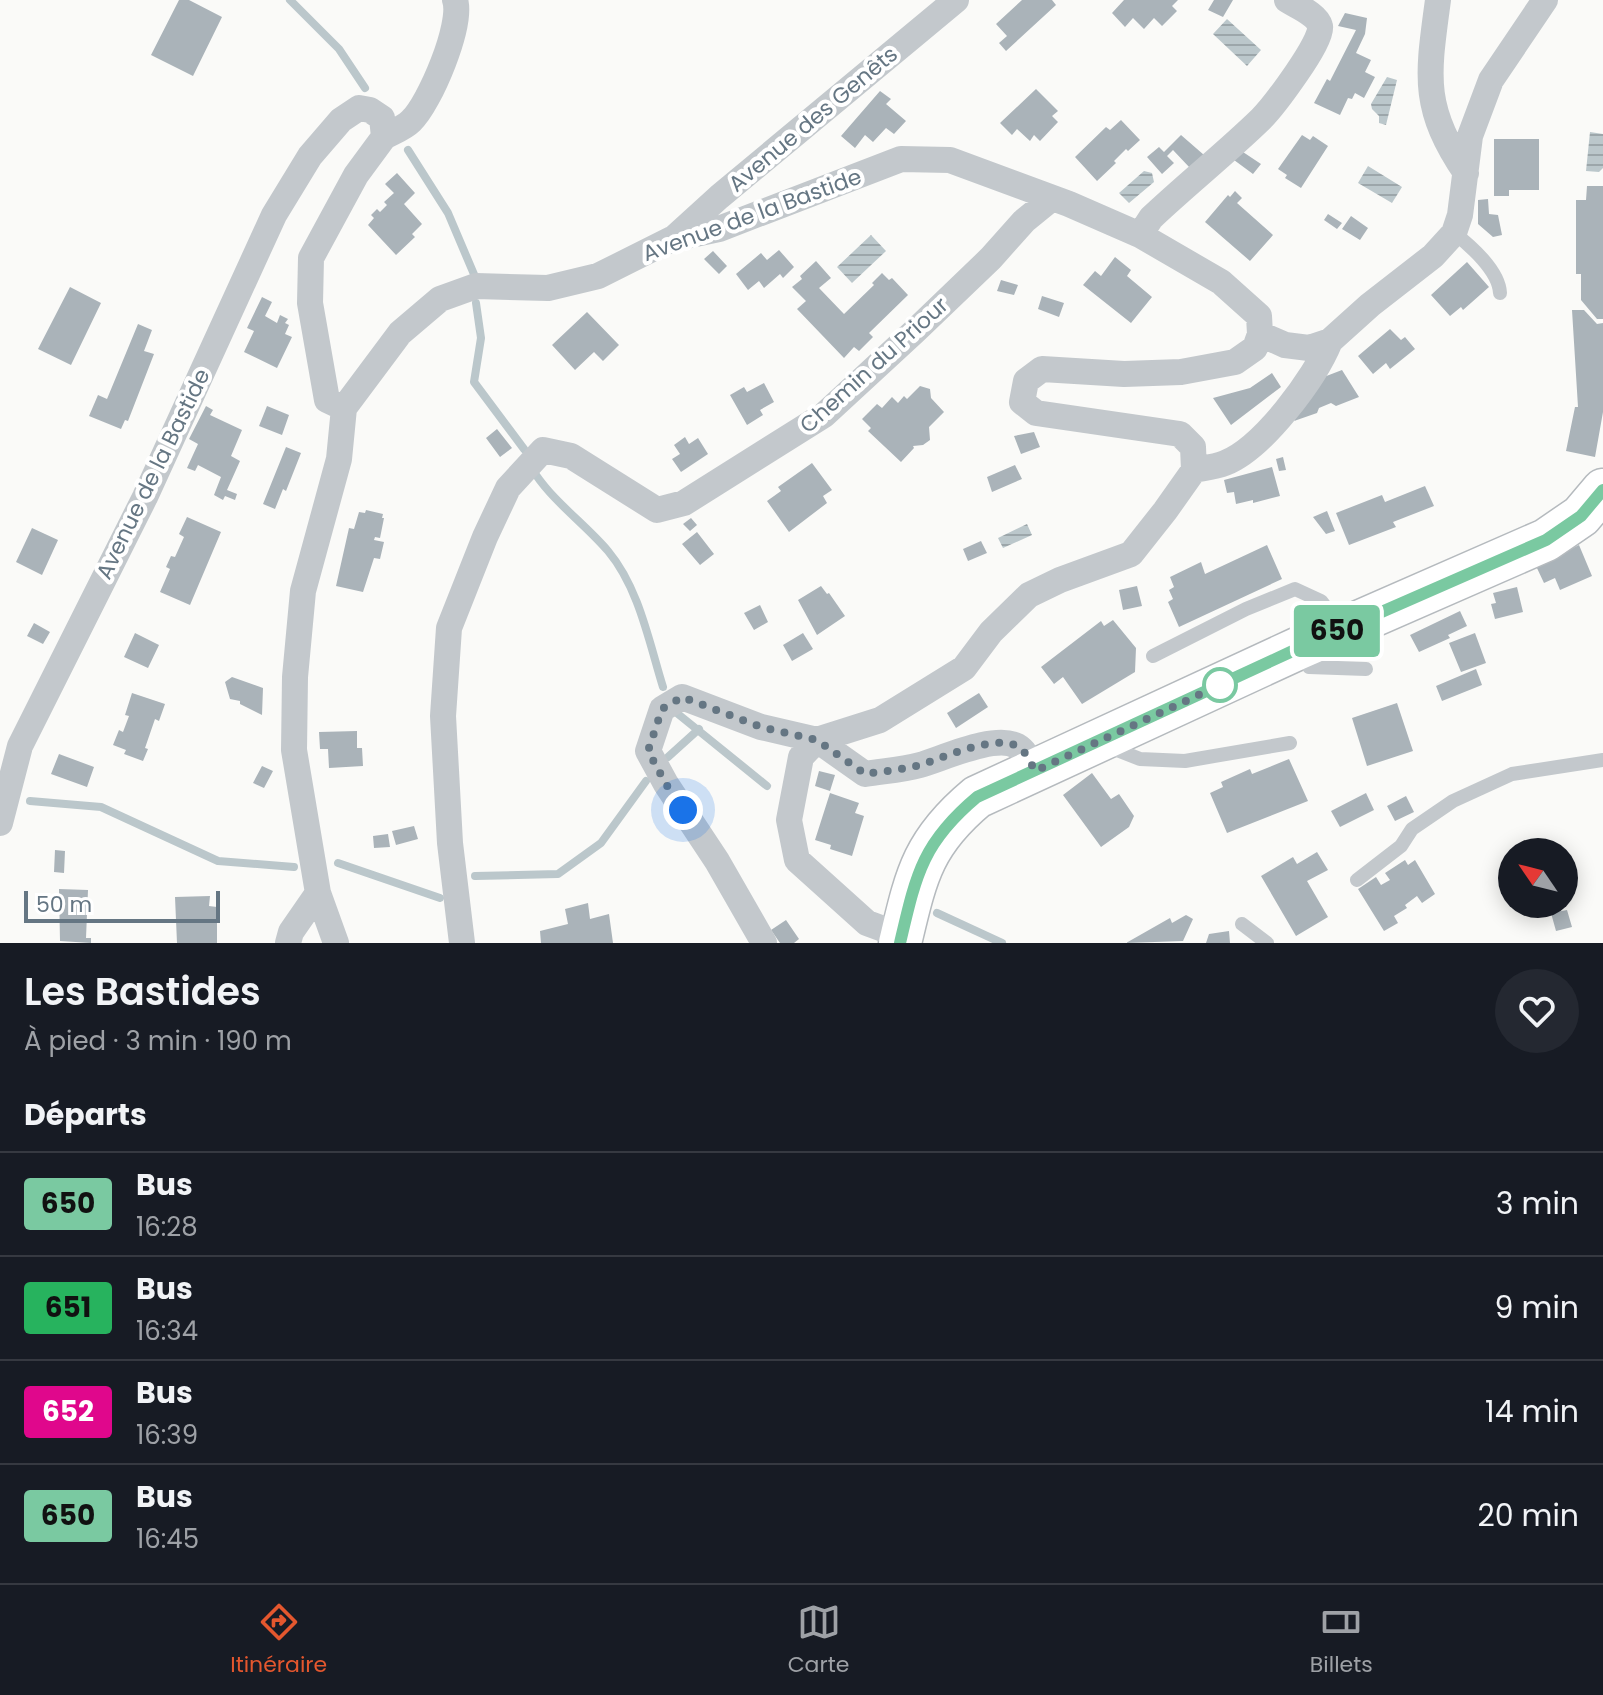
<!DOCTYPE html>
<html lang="fr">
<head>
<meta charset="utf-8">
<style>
  :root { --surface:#171b24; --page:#242831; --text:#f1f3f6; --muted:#9ea1a6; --line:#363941; --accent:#e4572e }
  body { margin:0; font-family:Poppins,sans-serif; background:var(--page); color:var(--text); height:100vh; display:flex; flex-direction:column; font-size:30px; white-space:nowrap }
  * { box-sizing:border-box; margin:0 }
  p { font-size:26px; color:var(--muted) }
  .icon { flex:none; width:44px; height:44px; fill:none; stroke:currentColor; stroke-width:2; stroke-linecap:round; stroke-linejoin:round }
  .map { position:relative; height:943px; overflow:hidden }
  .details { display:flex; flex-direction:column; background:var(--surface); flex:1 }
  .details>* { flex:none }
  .badge { padding:0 16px; border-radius:6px; font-size:28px; line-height:52px }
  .needle { width:52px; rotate:305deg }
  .buttons { position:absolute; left:1498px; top:838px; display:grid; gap:16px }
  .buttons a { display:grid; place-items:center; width:80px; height:80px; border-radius:50%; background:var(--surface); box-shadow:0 4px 20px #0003; font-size:40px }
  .scale { position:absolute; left:24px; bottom:20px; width:196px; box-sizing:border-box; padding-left:8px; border:4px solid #657683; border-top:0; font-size:22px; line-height:28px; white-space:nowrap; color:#657683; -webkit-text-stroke:6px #fff; paint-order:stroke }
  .you { position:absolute; width:40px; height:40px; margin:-20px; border:6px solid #fff; border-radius:50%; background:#1a73e8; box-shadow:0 0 0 12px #1a73e833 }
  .map>.badge { position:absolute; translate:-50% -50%; box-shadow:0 0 0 4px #fff }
  h2 { padding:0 24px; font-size:30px; line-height:72px }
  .round { display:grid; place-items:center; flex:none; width:84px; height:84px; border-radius:42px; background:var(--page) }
  .head { display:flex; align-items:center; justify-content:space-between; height:136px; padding:0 24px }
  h1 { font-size:38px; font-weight:600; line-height:60px }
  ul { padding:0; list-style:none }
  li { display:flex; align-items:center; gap:24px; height:104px; padding:0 24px; border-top:2px solid var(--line) }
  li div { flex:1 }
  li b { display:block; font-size:30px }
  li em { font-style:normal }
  li .badge { min-width:88px; font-weight:700; text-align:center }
  .menu { display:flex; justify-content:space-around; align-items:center; height:112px; border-top:2px solid var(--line); background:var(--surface); font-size:22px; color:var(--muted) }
  .menu a { display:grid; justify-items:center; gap:4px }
  .menu .on { color:var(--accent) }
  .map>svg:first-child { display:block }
  .water { fill:url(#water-rules) }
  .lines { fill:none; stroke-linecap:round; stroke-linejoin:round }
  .stream { stroke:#bbc7cb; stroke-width:8 }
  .building { fill:#aab3b9 }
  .primary-casing { stroke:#b5babe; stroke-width:45 }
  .lane { stroke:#c3c8cc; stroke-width:14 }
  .street { stroke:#c3c8cc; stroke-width:26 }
  .primary { stroke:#fff; stroke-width:42 }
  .line-casing { stroke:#fff; stroke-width:18 }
  .line { stroke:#7ac9a1; stroke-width:12 }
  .walk { stroke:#657683; stroke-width:8; stroke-dasharray:0 14.4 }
  .stop-dot { fill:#fff; stroke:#7ac9a1; stroke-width:4 }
  .labels { text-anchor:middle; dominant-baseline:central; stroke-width:8; stroke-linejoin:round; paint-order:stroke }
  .street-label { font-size:22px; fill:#657683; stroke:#fff }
</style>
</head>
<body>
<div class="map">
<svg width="1603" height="943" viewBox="0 0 1603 943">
  <defs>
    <pattern id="water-rules" width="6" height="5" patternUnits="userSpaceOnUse" patternTransform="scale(2)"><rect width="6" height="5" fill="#bbc7cb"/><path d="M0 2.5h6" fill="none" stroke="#9ca6aa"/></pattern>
  </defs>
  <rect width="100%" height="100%" fill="#fafaf8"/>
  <path class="water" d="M 1227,19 L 1261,50 L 1247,66 L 1213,34 Z
    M 1387,77 L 1397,80 L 1386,125 L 1379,123 L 1379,116 L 1372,109 L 1371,104 Z
    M 1590,132 L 1603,134 L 1603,168 L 1599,172 L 1586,171 Z
    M 1368,166 L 1402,187 L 1392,203 L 1358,183 Z
    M 1144,171 L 1152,173 L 1154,182 L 1129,203 L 1119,193 Z
    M 871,235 L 886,251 L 852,283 L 837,267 Z
    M 1027,524 L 1032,535 L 1003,548 L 998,538 Z"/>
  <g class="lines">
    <path class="stream" d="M 290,0 L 339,49 L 365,88
      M 408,150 L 448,213 L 476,279
      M 476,303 L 481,338 L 474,382 L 524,449
      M 536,475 C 556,504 585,524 608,551 C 639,588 649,642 663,687
      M 678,714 L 767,786
      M 668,757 L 699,729
      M 30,801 L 101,807 L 218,861 L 294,867
      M 338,863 L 440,898
      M 475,876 L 558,874 L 601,843 L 646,781
      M 937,913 L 1002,943"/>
  </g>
  <path class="building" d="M 179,0 L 189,0 L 222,17 L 193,76 L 151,55 Z
    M 1022,0 L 1052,0 L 1056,5 L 1006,51 L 999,43 L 1007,36 L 996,24 Z
    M 1124,0 L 1178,0 L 1172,6 L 1177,11 L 1162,26 L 1154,18 L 1144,29 L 1133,18 L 1125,27 L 1112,13 Z
    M 1214,0 L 1233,0 L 1223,17 L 1208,10 Z
    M 1345,13 L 1367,18 L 1365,34 L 1356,53 L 1371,60 L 1365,72 L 1375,77 L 1364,98 L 1355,93 L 1352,99 L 1348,98 L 1340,115 L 1314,103 L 1327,79 L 1330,81 L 1356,30 L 1338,26 Z
    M 1036,89 L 1058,111 L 1052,116 L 1058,122 L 1040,141 L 1034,135 L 1030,141 L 1017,129 L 1012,135 L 1000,123 Z
    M 880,91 L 891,99 L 886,104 L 906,121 L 894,134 L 886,128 L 873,142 L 865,135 L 855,148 L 841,136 Z
    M 1121,120 L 1140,140 L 1128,151 L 1126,149 L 1114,161 L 1116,163 L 1097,181 L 1075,157 L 1106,127 L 1110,130 Z
    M 1181,135 L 1204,155 L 1190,168 L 1173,150 L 1167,156 L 1174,163 L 1162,174 L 1147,157 L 1159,147 L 1164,152 Z
    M 1302,135 L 1310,140 L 1313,136 L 1328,146 L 1301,188 L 1285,178 L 1287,175 L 1278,169 Z
    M 1494,139 L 1539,139 L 1539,190 L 1509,190 L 1509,196 L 1494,196 Z
    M 1243,152 L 1261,164 L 1253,174 L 1234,160 Z
    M 397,173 L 415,193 L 404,204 L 422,224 L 412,234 L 415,237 L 396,255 L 368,225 L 374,218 L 371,215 L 377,209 L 380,212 L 387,205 L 384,202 L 394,193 L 385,184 Z
    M 1587,186 L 1603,186 L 1603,319 L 1597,319 L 1581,300 L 1581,274 L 1576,274 L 1576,200 L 1586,200 Z
    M 1235,191 L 1242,198 L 1237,203 L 1273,235 L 1250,261 L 1205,222 L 1228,195 L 1230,197 Z
    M 1488,199 L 1489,214 L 1498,215 L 1502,235 L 1493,237 L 1478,224 L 1478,200 Z
    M 1328,214 L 1342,223 L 1337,229 L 1324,220 Z
    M 1351,216 L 1368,228 L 1360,240 L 1342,229 Z
    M 779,250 L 794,267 L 783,278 L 780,274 L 764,288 L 759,281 L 748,290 L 736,274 L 761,253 L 767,260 Z
    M 713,251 L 727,266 L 719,274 L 704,259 Z
    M 1115,257 L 1131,270 L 1127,276 L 1152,297 L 1131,323 L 1083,285 L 1095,271 L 1101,276 Z
    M 816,261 L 831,278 L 819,288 L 844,314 L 874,285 L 872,283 L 882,273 L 889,280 L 892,278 L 908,295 L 869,333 L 873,337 L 859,351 L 854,347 L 844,358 L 797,309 L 806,301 L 792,287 L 802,279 L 800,276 Z
    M 1467,262 L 1489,287 L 1463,310 L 1461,307 L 1450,316 L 1431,295 Z
    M 1001,280 L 1018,285 L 1014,295 L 997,291 Z
    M 70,287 L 101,303 L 71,365 L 38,349 Z
    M 1042,296 L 1064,303 L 1059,317 L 1038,309 Z
    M 262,297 L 272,302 L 265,316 L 277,323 L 280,315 L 288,319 L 285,323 L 289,325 L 285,334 L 292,337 L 277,368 L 244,352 L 254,331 L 247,328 Z
    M 1572,310 L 1584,310 L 1597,324 L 1603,323 L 1603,412 L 1595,457 L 1566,451 L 1575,407 L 1578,407 Z
    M 587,312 L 619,345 L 603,361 L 594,352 L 575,370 L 552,345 Z
    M 138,324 L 152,330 L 144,351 L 154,354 L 128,421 L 125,420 L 121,429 L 89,416 L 98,395 L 107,399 Z
    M 1390,329 L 1401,340 L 1405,337 L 1415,349 L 1390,369 L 1386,363 L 1373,374 L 1358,356 Z
    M 1342,370 L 1359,397 L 1336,406 L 1331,403 L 1319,408 L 1317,413 L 1294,421 L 1316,380 Z
    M 1272,373 L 1281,387 L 1231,425 L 1213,398 L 1250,388 Z
    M 764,383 L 774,402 L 760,410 L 763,415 L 747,425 L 730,395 L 744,387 L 747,392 Z
    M 920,386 L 930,389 L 931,398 L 944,412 L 929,427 L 930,440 L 923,445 L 913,446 L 914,448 L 901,462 L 868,431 L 871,428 L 862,419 L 877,404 L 882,408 L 892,397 L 898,403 L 904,396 L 907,399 Z
    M 206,406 L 213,410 L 210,415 L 242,430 L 231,456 L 240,461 L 227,490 L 237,494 L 235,500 L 225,496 L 223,500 L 214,495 L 221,477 L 198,465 L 195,471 L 187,468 L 198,444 L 189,439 Z
    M 267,406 L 289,415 L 282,435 L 259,426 Z
    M 497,429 L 512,448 L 500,457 L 486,438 Z
    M 1034,432 L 1040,447 L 1021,454 L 1014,436 Z
    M 685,437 L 689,444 L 698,438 L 708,454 L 681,472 L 672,459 L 680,454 L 674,445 Z
    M 286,447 L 301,453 L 286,491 L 283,489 L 275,509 L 263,504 Z
    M 1283,457 L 1286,470 L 1279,471 L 1276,459 Z
    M 812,463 L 832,490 L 823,496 L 827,503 L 789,532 L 767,501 L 781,491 L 778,487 Z
    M 1015,465 L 1022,479 L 992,492 L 987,477 Z
    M 1272,467 L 1280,496 L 1253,503 L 1253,500 L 1236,504 L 1234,492 L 1227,493 L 1224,480 Z
    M 1425,486 L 1434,506 L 1393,522 L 1396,527 L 1349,545 L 1336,513 L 1382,495 L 1385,502 Z
    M 366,510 L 383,514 L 382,518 L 384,518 L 380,538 L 375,537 L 374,540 L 384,542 L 380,559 L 374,558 L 363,592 L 336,586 L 349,528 L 354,529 L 359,512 L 365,513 Z
    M 1327,511 L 1335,531 L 1326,534 L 1313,517 Z
    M 187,517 L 221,532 L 190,605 L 160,592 L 170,569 L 166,567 L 171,556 L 175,557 L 184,537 L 179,534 Z
    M 691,518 L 697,525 L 690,531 L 683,524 Z
    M 32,528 L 58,540 L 42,575 L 16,562 Z
    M 697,532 L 714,554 L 700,565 L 682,544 Z
    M 981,541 L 987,553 L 968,561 L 963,549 Z
    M 1267,545 L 1282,579 L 1179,627 L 1168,602 L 1173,599 L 1169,590 L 1174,587 L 1170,577 L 1201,562 L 1205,574 Z
    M 1579,545 L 1592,576 L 1560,590 L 1555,578 L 1544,583 L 1536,566 Z
    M 821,586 L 827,594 L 829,593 L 845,616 L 817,635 L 798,600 Z
    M 1137,586 L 1142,606 L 1123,610 L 1119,590 Z
    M 1517,587 L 1523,612 L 1495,619 L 1491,604 L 1496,603 L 1493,593 Z
    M 760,605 L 768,622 L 754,630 L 744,613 Z
    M 1460,611 L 1467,626 L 1448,635 L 1450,638 L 1419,652 L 1410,635 Z
    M 1113,620 L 1136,648 L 1135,672 L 1082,704 L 1063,677 L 1054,684 L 1041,667 L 1101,621 L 1104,626 Z
    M 34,623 L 50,632 L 43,644 L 27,636 Z
    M 135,633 L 159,645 L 148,668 L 124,657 Z
    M 803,633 L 813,649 L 792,661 L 783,645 Z
    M 1475,633 L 1486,663 L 1461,672 L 1449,643 Z
    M 1476,669 L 1482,685 L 1442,701 L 1436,686 Z
    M 232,677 L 263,688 L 262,715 L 240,704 L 240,701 L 230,699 L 225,682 Z
    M 132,693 L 165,704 L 159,721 L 155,719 L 145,748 L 148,749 L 143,761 L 124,754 L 126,750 L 113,745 L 119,730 L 123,732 L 129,716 L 125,715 Z
    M 979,693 L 988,707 L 956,728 L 947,713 Z
    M 1397,703 L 1413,751 L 1367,766 L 1352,718 Z
    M 357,731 L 357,748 L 362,748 L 363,766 L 329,768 L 328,749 L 320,749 L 319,732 Z
    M 59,754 L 94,767 L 87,787 L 51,774 Z
    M 1289,759 L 1308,801 L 1227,833 L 1210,793 L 1223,787 L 1221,782 L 1250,769 L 1252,774 Z
    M 262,766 L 273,771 L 264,788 L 253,783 Z
    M 819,771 L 835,775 L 830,791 L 815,786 Z
    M 1092,773 L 1111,799 L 1119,794 L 1134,816 L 1129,827 L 1101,847 L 1063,795 Z
    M 830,793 L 859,803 L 855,813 L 864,816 L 852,856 L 830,849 L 831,845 L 815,840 Z
    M 1366,793 L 1374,810 L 1340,827 L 1331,811 Z
    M 1406,796 L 1414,812 L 1395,821 L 1387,806 Z
    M 414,826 L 418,839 L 396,845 L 392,831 Z
    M 388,834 L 390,847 L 374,848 L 373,836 Z
    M 55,850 L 65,851 L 64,873 L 54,872 Z
    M 1317,852 L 1328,870 L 1307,881 L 1328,917 L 1296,936 L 1261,876 L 1293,857 L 1297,864 Z
    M 1405,860 L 1408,865 L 1415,860 L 1435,894 L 1422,903 L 1417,896 L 1405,905 L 1407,908 L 1394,916 L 1398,923 L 1384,931 L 1358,889 L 1376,877 L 1381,885 L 1390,880 L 1385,873 Z
    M 59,889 L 88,890 L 86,938 L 91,938 L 91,943 L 60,941 Z
    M 210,896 L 209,906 L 217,907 L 217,943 L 177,943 L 175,897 Z
    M 588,903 L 590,919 L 609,914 L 613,943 L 541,943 L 540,931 L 568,924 L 565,909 Z
    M 1567,910 L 1572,927 L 1556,931 L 1551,913 Z
    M 1186,915 L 1193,919 L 1183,941 L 1126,943 L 1170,918 L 1172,923 Z
    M 786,920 L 799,939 L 794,943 L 780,943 L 771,930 Z
    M 1229,931 L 1230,943 L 1206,943 L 1209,934 Z"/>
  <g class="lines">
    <g class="primary-casing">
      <path id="primary" d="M 900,943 C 916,876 922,843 977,797 L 1297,649 L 1546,540 L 1581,516 L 1603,490"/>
    </g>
    <path class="lane" d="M 1454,233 C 1471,246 1499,271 1500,293
      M 1300,652 L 1309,667 L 1366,669
      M 1153,656 L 1246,609 L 1295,589 L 1321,601 L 1339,625
      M 1107,746 L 1140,759 L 1185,761 L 1290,743
      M 1357,880 L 1401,846 L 1412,829 L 1453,801 L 1512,774 L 1603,760
      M 1242,924 L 1267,943"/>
    <path class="street" d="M 1438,0 C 1428,75 1421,107 1466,173
      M 384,137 C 393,132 404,128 411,121 C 430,103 463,24 455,0
      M 1140,235 L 1151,218 C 1187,184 1226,153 1261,119 C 1273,107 1324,40 1320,26 C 1317,14 1296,6 1287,0
      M 675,237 L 719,197 L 956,0
      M 1260,334 L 1285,345 L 1309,348 L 1330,341 L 1370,305 L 1433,256 L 1454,233 L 1460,215 L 1470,136 L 1491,80 L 1545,0
      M 1194,470 C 1204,468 1215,467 1225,463 C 1263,448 1315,378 1330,341
      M 0,823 L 20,746 L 145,497 L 274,215 L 310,156 L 341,120 L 359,108 L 370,110 L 382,118 L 384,137 L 356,175 L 311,258 L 310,303 L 327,400 L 344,408 L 400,333 L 440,299 L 476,286 L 548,288 L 598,276 L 672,239 L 719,229 L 901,159 L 950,160 L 1069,204 L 1140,235 L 1221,282 L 1259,316 L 1260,334 L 1255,348 L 1235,362 L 1181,372 L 1124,374 L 1042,369 L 1026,381 L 1022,402 L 1036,413 L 1180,434 L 1193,447 L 1194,470 L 1165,511 L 1131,554 L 1060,580 L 1029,595 L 991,632 L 964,668 L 880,720 L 817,740 L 801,757 L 789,820 L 797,860 L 867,923 L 902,936
      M 288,943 L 291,932 L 318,893
      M 336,943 L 318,893 L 294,750 L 295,677 L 303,591 L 339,459 L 344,408
      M 462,943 L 450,843 L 443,716 L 449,628 L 485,537 L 508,488 L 543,450 L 571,456 L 657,510 L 684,503 L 824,415 L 915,331 L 991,258 L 1024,221 L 1051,199
      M 764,943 L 717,861 L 666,784 L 648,751 L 662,709 L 682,697 L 761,727 L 817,740 L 865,774 C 883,771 902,770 920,765 C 944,758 995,734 1017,746 C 1026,751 1030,762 1035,771"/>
    <use href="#primary" class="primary"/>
  </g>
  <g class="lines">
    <g class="line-casing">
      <path id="line" d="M 900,943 C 916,875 922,843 977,797 L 1297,649 L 1546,540 L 1581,516 L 1603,490"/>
    </g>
    <use href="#line" class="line"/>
    <path class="walk" d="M 683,810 L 666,784 L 648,751 L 662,709 L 682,697 L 761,727 L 817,740 L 865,774 C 883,771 902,770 920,765 C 943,758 995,734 1017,746 C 1026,751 1030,762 1035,771 L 1220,685"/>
  </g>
  <circle class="stop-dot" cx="1220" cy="685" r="16"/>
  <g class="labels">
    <g class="street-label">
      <text transform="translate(813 119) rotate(-40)">Avenue des Genêts</text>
      <text transform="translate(752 215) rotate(-20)">Avenue de la Bastide</text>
      <text transform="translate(874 365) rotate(-42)">Chemin du Priour</text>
      <text transform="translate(153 474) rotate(-64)">Avenue de la Bastide</text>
    </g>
  </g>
</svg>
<div class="buttons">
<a><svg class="needle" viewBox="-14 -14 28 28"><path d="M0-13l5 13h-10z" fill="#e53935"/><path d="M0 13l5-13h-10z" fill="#9ea1a6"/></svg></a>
</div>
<div class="scale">50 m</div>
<div class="you" style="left:683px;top:810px"></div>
<b class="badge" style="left:1337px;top:631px;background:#7ac9a1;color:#111">650</b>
</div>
<section class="details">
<div class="head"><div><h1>Les Bastides</h1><p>À pied · 3 min · 190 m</p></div><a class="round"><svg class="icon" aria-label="heart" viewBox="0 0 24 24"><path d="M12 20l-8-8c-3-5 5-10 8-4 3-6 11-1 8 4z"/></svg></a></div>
<h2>Départs</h2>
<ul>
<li><span class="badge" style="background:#7ac9a1;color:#111">650</span><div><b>Bus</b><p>16:28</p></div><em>3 min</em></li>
<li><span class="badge" style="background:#27b35e;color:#111">651</span><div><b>Bus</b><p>16:34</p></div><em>9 min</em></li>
<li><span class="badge" style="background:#e0078c;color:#fff">652</span><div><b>Bus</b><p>16:39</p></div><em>14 min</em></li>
<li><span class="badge" style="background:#7ac9a1;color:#111">650</span><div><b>Bus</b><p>16:45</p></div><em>20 min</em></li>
</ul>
</section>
<nav class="menu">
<a class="on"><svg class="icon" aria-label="directions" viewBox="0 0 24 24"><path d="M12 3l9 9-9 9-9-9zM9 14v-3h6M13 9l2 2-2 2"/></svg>Itinéraire</a>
<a><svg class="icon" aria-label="map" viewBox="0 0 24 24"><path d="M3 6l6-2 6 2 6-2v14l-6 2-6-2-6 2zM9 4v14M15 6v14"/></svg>Carte</a>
<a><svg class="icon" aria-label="tickets" viewBox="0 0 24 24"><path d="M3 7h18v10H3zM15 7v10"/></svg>Billets</a>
</nav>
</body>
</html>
